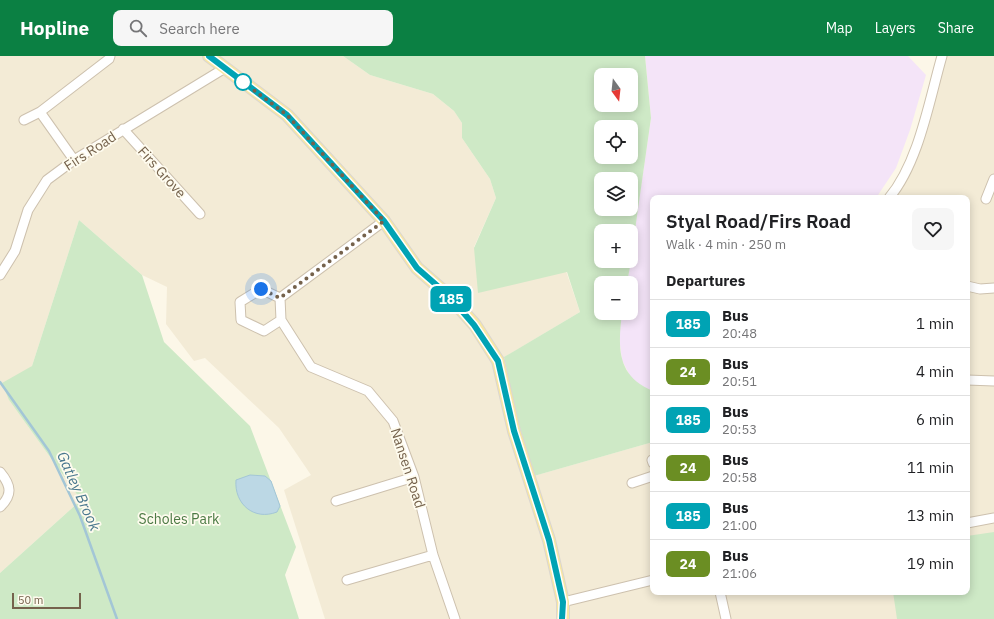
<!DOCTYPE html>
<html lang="en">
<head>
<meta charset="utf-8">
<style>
  :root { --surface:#fff; --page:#f6f6f6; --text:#202124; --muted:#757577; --line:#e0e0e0; --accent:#0b8043 }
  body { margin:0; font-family:"IBM Plex Sans",sans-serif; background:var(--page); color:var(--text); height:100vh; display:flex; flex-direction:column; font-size:15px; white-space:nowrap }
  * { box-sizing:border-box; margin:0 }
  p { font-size:13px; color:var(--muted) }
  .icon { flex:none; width:22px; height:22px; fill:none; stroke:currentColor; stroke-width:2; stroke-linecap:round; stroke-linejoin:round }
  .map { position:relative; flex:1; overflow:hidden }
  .panel { position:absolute; left:650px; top:139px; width:320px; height:400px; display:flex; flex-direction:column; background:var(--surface); border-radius:8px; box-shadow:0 2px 10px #0003 }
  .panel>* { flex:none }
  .badge { padding:0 8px; border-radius:6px; font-size:14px; line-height:26px }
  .needle { width:26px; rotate:165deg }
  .fabs { position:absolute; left:594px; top:12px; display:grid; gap:8px }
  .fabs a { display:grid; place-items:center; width:44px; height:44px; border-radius:8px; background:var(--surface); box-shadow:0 2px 10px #0003; font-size:20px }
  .scale { position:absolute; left:12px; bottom:10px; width:69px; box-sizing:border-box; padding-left:4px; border:2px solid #75624c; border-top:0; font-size:11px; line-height:14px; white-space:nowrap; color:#75624c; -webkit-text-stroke:3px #fefbee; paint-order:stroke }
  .you { position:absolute; width:20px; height:20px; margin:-10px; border:3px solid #fff; border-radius:50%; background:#1a73e8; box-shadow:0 0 0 6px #1a73e833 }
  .map>.badge { position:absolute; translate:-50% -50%; box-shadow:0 0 0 2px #fff }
  h2 { padding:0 16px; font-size:15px; line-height:36px }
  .round { display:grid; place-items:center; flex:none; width:42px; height:42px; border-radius:8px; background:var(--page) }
  .headline { display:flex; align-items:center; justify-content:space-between; height:68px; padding:0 16px }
  h1 { font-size:19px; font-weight:600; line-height:30px }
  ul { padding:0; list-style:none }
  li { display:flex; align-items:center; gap:12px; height:48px; padding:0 16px; border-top:1px solid var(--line) }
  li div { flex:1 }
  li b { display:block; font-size:15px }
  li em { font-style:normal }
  li .badge { min-width:44px; font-weight:700; text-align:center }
  header { display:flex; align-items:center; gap:24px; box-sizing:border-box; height:56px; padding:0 20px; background:var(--accent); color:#fff }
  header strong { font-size:19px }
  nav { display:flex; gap:22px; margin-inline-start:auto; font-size:14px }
  .search { width:280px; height:36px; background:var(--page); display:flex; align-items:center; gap:10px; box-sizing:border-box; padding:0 14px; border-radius:8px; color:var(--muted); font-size:15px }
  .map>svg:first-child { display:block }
  .residential { fill:#f3ebd6 }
  .education { fill:#f4e4f8 }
  .green { fill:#cee9c6; fill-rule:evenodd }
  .water { fill:#bcd8e5; stroke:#a3c6d6 }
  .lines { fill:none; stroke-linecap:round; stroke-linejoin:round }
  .stream { stroke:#a3c6d6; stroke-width:2.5 }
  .minor-casing { stroke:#cdc1ae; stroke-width:11 }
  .major-casing { stroke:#dbd6d0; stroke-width:14 }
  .minor { stroke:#fff; stroke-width:9 }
  .major { stroke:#f8e7a3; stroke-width:12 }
  .line-casing { stroke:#fff; stroke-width:9 }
  .line { stroke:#00a3b4; stroke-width:6 }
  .walk { stroke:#75624c; stroke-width:4; stroke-dasharray:0 7.2 }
  .stop-dot { fill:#fff; stroke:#00a3b4; stroke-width:2 }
  .labels { text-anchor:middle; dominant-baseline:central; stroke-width:3.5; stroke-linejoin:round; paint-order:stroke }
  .street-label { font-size:14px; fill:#75624c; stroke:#fefbee }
  .park-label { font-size:14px; fill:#4c7a44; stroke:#fefbee }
  .water-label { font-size:15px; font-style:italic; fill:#4a788e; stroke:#fefbee }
</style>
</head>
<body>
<header>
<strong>Hopline</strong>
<div class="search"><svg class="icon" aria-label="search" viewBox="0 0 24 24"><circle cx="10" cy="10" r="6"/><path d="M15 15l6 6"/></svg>Search here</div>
<nav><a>Map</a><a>Layers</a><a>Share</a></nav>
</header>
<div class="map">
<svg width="994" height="563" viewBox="0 0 994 563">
  <rect width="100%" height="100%" fill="#fcf7e8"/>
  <path class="residential" d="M 0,0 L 343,0 L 370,19 L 433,38 L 454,55 L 462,67 L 462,82 L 490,123 L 496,142 L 474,191 L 566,215 L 580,256 L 498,305 L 534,420 L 653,386 L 653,536 L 967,536 L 967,142 L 889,142 L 904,118 L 942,0 L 994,0 L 994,563 L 325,563 L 284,434 L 311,419 L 279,372 L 205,302 L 194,305 L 166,268 L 167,231 L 142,219 L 79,164 L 32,310 L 9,344 L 81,444 L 0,517 Z"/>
  <path class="education" d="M 645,0 L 908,0 L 926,19 L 910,74 L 896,112 L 876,142 L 653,142 L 653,335 L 641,330 L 631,322 L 622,304 L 619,281 L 622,257 L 631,257 L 631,227 L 627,227 L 651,62 Z"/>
  <path class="green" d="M 343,0 L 645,0 L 651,62 L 631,202 L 631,175 L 601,175 L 601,205 L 631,205 L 627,227 L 601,227 L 601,257 L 622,257 C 618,291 616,320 653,335 L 653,386 L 534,420 L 516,358 L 504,301 L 580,256 L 567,216 L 478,237 L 474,192 L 496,142 L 490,123 L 462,82 L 462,67 L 454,55 L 433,38 L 370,19 ZM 601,19 L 631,19 L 631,49 L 601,49 ZM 601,71 L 631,71 L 631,101 L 601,101 ZM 601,123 L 631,123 L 631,153 L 601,153 Z
    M 79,164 L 142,219 L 164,286 L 250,370 L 296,491 L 285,519 L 299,563 L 0,563 L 0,517 L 81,444 L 9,344 L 2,327 L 32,310 Z
    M 994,476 L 994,563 L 897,563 L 893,536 L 967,536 L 967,480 Z"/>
  <path class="water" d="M 250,419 L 265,420 L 271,425 L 280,450 L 277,456 C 254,465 234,448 236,424 Z"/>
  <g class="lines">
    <path class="stream" d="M 0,326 L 49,395 L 80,460 L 117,563"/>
    <g class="minor-casing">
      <path id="minor" d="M 24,64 L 40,56
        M 123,73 L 200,158
        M 74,104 L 40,56 L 109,3 L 110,0
        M 889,142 C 919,106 929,45 942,0
        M 986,143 L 994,123
        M 0,219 L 15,195 L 28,154 L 47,124 L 74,104 L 225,12
        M 967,230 L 980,233 L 994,232
        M 261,233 L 280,242 L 281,264 L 264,275 L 241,264 L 240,246 Z
        M 280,242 L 384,165
        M 281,264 L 311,311 L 368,335 L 393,365 L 414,421 L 433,499 L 455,563
        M 967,324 L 994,325
        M 652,404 L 653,407
        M 0,416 C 11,429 13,439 0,451
        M 632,427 L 653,420
        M 336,445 L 414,421
        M 967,467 L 994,462
        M 347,524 L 433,499
        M 720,536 L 726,563
        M 563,546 L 653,524"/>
    </g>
    <g class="major-casing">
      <path id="major" d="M 209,0 L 287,59 L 384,165 L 417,212 L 449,240 L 475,269 L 498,305 L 514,375 L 549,484 L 563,546 L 563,563"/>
    </g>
    <use href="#minor" class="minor"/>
    <use href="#major" class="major"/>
  </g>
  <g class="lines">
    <g class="line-casing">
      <path id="line" d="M 209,0 L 287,59 L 384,165 L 417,212 L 449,240 L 474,269 L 498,305 L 514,375 L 549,484 L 563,546 L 562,563"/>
    </g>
    <use href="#line" class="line"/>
    <path class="walk" d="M 243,26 L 287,59 L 384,165 L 280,242 L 261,233"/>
  </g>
  <circle class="stop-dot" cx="243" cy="26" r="8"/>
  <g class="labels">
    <g class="street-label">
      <text transform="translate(90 95) rotate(-33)">Firs Road</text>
      <text transform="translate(162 116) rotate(48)">Firs Grove</text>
      <text transform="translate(408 412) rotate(72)">Nansen Road</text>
    </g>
    <g class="park-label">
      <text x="179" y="463">Scholes Park</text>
    </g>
    <g class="water-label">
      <text transform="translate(79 435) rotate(66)">Gatley Brook</text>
    </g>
  </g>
</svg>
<div class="fabs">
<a><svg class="needle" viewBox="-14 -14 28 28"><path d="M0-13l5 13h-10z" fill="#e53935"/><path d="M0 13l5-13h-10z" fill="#757577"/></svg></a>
<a><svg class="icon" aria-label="locate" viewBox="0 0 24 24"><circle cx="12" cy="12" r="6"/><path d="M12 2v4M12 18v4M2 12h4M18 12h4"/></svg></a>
<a><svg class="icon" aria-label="layers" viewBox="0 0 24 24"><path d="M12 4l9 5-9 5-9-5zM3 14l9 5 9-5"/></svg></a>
<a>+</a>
<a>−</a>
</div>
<div class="scale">50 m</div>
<div class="you" style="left:261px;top:233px"></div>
<b class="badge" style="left:451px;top:243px;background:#00a3b4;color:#fff">185</b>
<section class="panel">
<div class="headline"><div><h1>Styal Road/Firs Road</h1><p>Walk · 4 min · 250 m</p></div><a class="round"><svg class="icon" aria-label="heart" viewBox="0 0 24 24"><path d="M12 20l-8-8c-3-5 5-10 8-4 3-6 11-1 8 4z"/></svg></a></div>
<h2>Departures</h2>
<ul>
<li><span class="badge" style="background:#00a3b4;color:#fff">185</span><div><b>Bus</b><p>20:48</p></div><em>1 min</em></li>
<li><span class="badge" style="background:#6b8e23;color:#fff">24</span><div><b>Bus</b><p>20:51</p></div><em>4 min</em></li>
<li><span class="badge" style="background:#00a3b4;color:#fff">185</span><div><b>Bus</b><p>20:53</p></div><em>6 min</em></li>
<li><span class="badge" style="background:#6b8e23;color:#fff">24</span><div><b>Bus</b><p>20:58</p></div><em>11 min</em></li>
<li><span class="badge" style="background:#00a3b4;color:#fff">185</span><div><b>Bus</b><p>21:00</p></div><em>13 min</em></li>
<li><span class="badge" style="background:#6b8e23;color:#fff">24</span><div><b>Bus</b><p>21:06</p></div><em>19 min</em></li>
</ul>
</section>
</div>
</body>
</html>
